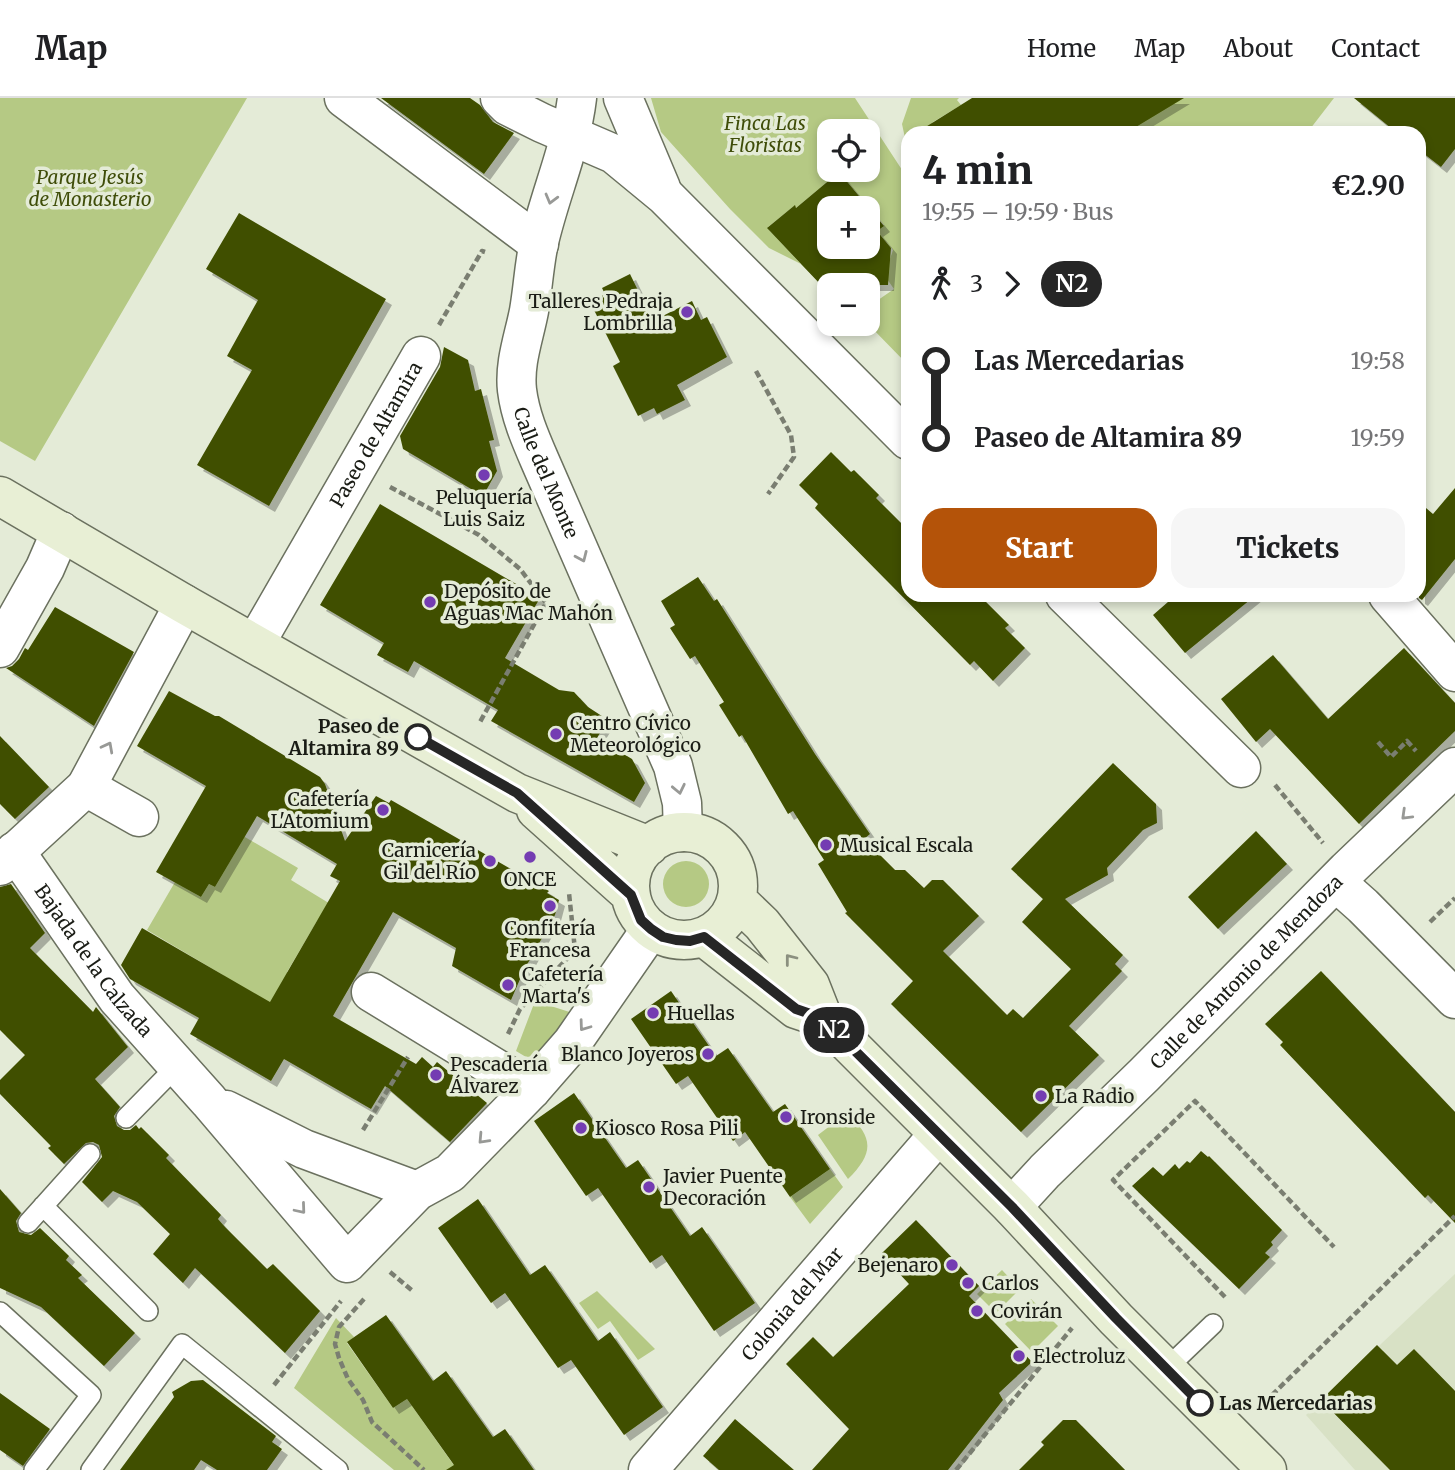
<!DOCTYPE html>
<html lang="en">
<head>
<meta charset="utf-8">
<style>
  :root { --surface:#fff; --page:#f6f6f6; --text:#202124; --muted:#757577; --line:#e0e0e0; --accent:#b45309 }
  body { margin:0; font-family:Merriweather,serif; background:var(--page); color:var(--text); height:100vh; display:flex; flex-direction:column; font-size:26px; white-space:nowrap }
  * { box-sizing:border-box; margin:0 }
  p { font-size:23px; color:var(--muted) }
  .icon { flex:none; width:38px; height:38px; fill:none; stroke:currentColor; stroke-width:2; stroke-linecap:round; stroke-linejoin:round }
  .map { position:relative; flex:1; overflow:hidden }
  .details { position:absolute; left:901px; top:28px; width:525px; height:476px; display:flex; flex-direction:column; background:var(--surface); border-radius:21px; box-shadow:0 4px 10px #0003 }
  .details>* { flex:none }
  .badge { padding:0 14px; border-radius:23px; font-size:24px; line-height:46px }
  .fabs { position:absolute; left:817px; top:21px; display:grid; gap:14px }
  .fabs a { display:grid; place-items:center; width:63px; height:63px; border-radius:14px; background:var(--surface); box-shadow:0 4px 10px #0003; font-size:35px }
  .map>.badge { position:absolute; translate:-50% -50%; box-shadow:0 0 0 4px #fff }
  .legs { display:flex; align-items:center; gap:10px; height:77px; padding:0 21px; font-size:23px }
  .legs p { margin-inline-start:auto }
  .overview { display:flex; align-items:center; justify-content:space-between; height:119px; padding:0 21px }
  h1 { font-size:38px; font-weight:800; line-height:52px }
  .action { display:flex; gap:14px; margin-top:auto; padding:14px 21px }
  .action a { flex:1; height:80px; border-radius:21px; background:var(--accent); color:#fff; font-size:28px; font-weight:800; line-height:80px; text-align:center }
  .action a+a { background:var(--page); color:var(--text) }
  ul { padding:0 21px; list-style:none }
  li { display:flex; align-items:center; gap:24px; height:77px; font-size:26px }
  li i { display:grid; place-items:center; width:10px; height:100%; margin:0 9px; background:currentColor }
  li i::after { content:''; width:18px; height:18px; margin:-9px; border:5px solid; border-radius:50%; background:var(--surface) }
  li p { margin-inline-start:auto }
  li:first-child i { background:linear-gradient(#0000 50%,currentColor 0) }
  li:last-child i { background:linear-gradient(currentColor 50%,#0000 0) }
  header { display:flex; align-items:center; gap:42px; box-sizing:border-box; height:98px; padding:0 35px; background:var(--surface); border-bottom:2px solid var(--line) }
  header strong { font-size:33px }
  nav { display:flex; gap:38px; margin-inline-start:auto; font-size:24px }
  .map>svg:first-child { display:block }
  .built { fill:#d8e1c5 }
  .green { fill:#b5c984; fill-rule:evenodd }
  .building { fill:#415004; fill-rule:evenodd; filter:url(#shadow) }
  .lines { fill:none; stroke-linecap:round; stroke-linejoin:round }
  .service-casing { stroke:#6b715f; stroke-width:22 }
  .minor-casing { stroke:#6b715f; stroke-width:41 }
  .secondary-casing { stroke:#6b715f; stroke-width:41 }
  .path { stroke:#7a7e71; stroke-width:4.5; stroke-dasharray:7 3.5; stroke-linecap:butt }
  .service { stroke:#fff; stroke-width:19 }
  .minor { stroke:#fff; stroke-width:38 }
  .secondary { stroke:#e8efd5; stroke-width:38 }
  .oneway { stroke:#989996 }
  .oneway2 { stroke:#8b907f }
  .line-1-casing { stroke:#fff; stroke-width:16 }
  .line-1 { stroke:#262626; stroke-width:10 }
  .poi-dot { fill:#743cb2; stroke:#e4ebd7; stroke-width:2.5 }
  .stop-1-dot { fill:#fff; stroke:#262626; stroke-width:3.5 }
  .labels { text-anchor:middle; dominant-baseline:central; stroke-width:7; stroke-linejoin:round; paint-order:stroke }
  .park-label { font-size:19px; font-style:italic; fill:#3f4d09; stroke:#e4ebd7 }
  .poi-label { font-size:19px; fill:#1a1c15; stroke:#e4ebd7; text-anchor:start }
  .street-label { font-size:19px; fill:#1a1c15; stroke:#e4ebd7 }
  .stop-label { font-size:19px; font-weight:bold; fill:#1a1c15; stroke:#e4ebd7; text-anchor:end }
</style>
</head>
<body>
<header>
<strong>Map</strong>
<nav><a>Home</a><a>Map</a><a>About</a><a>Contact</a></nav>
</header>
<div class="map">
<svg width="1455" height="1372" viewBox="0 0 1455 1372">
  <defs>
    <filter id="shadow"><feDropShadow dx="6" dy="6" stdDeviation="0" flood-color="#0004"/></filter>
  </defs>
  <rect width="100%" height="100%" fill="#e4ebd7"/>
  <path class="built" d="M 1455,1176 L 1455,1372 L 1355,1372 L 1306,1317 Z"/>
  <path class="green" d="M 0,0 L 247,0 L 35,363 L 0,343 Z
    M 651,0 L 855,0 L 908,81 L 908,267 L 868,226 L 868,209 L 894,191 L 882,174 L 863,187 L 830,187 L 829,191 L 801,166 L 769,150 L 730,111 L 661,34 ZM 830,33 L 868,33 L 868,72 L 830,72 ZM 839,74 L 884,127 L 877,133 L 893,152 L 890,161 L 801,166 L 769,132 L 768,129 L 794,108 L 796,110 Z
    M 911,0 L 959,0 L 957,2 L 961,7 L 933,24 L 926,35 L 908,35 L 908,54 L 902,26 Z
    M 1140,0 L 1334,0 L 1307,35 L 1122,35 Z
    M 238,735 L 298,770 L 291,782 L 332,807 L 317,823 L 287,874 L 292,877 L 296,940 L 223,877 L 147,832 L 175,784 L 201,799 L 209,786 L 215,789 L 236,753 Z
    M663 786a23 23 0 1 1 46 0a23 23 0 1 1-46 0Z
    M 535,903 L 579,917 L 541,968 L 516,953 Z
    M 847,1015 C 874,1040 874,1055 848,1081 L 818,1037 Z
    M 830,1071 L 843,1089 L 810,1126 L 790,1099 Z
    M 1002,1172 L 1020,1191 L 996,1215 L 977,1196 Z
    M 597,1193 L 655,1251 L 638,1262 L 610,1223 L 598,1231 L 579,1205 Z
    M 1031,1201 L 1058,1228 L 1032,1254 L 1005,1226 Z
    M 336,1220 L 354,1239 L 347,1245 L 393,1310 L 407,1301 L 453,1366 L 475,1372 L 394,1372 L 294,1290 Z"/>
  <path class="building" d="M 381,0 L 470,0 L 480,7 L 493,24 L 514,35 L 484,76 Z
    M 972,0 L 1184,0 L 1126,35 L 916,35 Z
    M 1354,0 L 1455,0 L 1455,51 L 1441,69 L 1419,52 L 1419,35 L 1397,35 Z
    M 839,74 L 884,128 L 877,133 L 891,150 L 888,187 L 821,187 L 767,130 L 795,107 L 796,110 ZM 830,110 L 868,110 L 868,149 L 830,149 Z
    M 239,115 L 386,201 L 269,408 L 197,367 L 252,272 L 227,258 L 258,202 L 206,171 Z
    M 630,176 L 653,223 L 692,203 L 701,222 L 707,219 L 727,259 L 677,287 L 685,302 L 657,316 L 654,310 L 638,318 L 613,268 L 620,264 L 590,204 L 605,196 L 602,190 Z
    M 444,249 L 468,262 L 475,293 L 481,291 L 494,342 L 489,343 L 497,373 L 483,398 L 403,351 L 400,338 L 440,269 Z
    M 831,354 L 851,374 L 854,372 L 879,397 L 876,400 L 908,432 L 908,497 L 979,497 L 1009,527 L 1005,530 L 1025,550 L 993,583 L 974,563 L 970,567 L 815,410 L 818,406 L 799,387 Z
    M 1455,390 L 1455,461 L 1422,502 L 1419,500 L 1419,404 L 1433,416 Z
    M 380,406 L 540,500 L 505,560 L 559,592 L 574,594 L 588,609 L 608,622 L 597,640 L 632,661 L 645,685 L 634,704 L 491,623 L 498,612 L 414,563 L 408,574 L 377,557 L 384,545 L 320,507 Z
    M 698,479 L 714,503 L 717,501 L 815,656 L 870,736 L 864,741 L 895,772 L 905,772 L 924,790 L 932,782 L 943,782 L 979,818 L 943,853 L 1007,917 L 1013,911 L 1023,920 L 1071,871 L 1022,824 L 1043,801 L 1011,771 L 1113,665 L 1156,706 L 1157,725 L 1143,732 L 1107,770 L 1108,777 L 1065,801 L 1123,857 L 1115,866 L 1122,873 L 1069,928 L 1099,957 L 1021,1034 L 891,906 L 913,883 L 845,815 L 847,814 L 818,766 L 824,762 L 793,713 L 788,716 L 742,637 L 739,639 L 719,607 L 724,604 L 695,558 L 690,561 L 670,530 L 675,527 L 661,503 Z
    M 1176,497 L 1256,497 L 1185,555 L 1153,517 Z
    M 55,509 L 134,554 L 94,628 L 6,570 L 12,568 L 19,561 L 25,550 L 28,552 Z
    M 1404,550 L 1455,605 L 1455,633 L 1359,726 L 1270,631 L 1256,644 L 1221,601 L 1273,557 L 1328,621 Z
    M 169,593 L 215,618 L 219,618 L 320,679 L 325,686 L 345,743 L 376,698 L 389,705 L 391,702 L 497,763 L 549,793 L 547,795 L 559,802 L 555,817 L 524,872 L 511,902 L 452,868 L 456,850 L 393,814 L 333,918 L 416,966 L 422,959 L 433,969 L 437,964 L 487,1005 L 450,1044 L 385,988 L 371,1011 L 284,961 L 271,983 L 190,936 L 199,920 L 130,881 L 121,867 L 142,830 L 270,904 L 340,783 L 330,778 L 337,766 L 257,718 L 215,789 L 209,786 L 201,799 L 156,774 L 206,688 L 137,648 Z
    M 0,638 L 49,689 L 15,721 L 0,706 Z
    M 1256,733 L 1287,766 L 1218,831 L 1188,799 Z
    M 11,786 L 45,835 L 30,850 L 93,914 L 96,909 L 128,949 L 95,981 L 120,1009 L 114,1018 L 117,1028 L 124,1032 L 130,1032 L 136,1027 L 139,1031 L 141,1029 L 169,1057 L 166,1060 L 221,1117 L 218,1121 L 225,1129 L 267,1171 L 273,1166 L 320,1213 L 285,1255 L 195,1170 L 183,1185 L 153,1156 L 170,1136 L 137,1104 L 113,1093 L 102,1104 L 82,1084 L 102,1059 L 99,1047 L 93,1044 L 86,1045 L 64,1066 L 48,1050 L 51,1048 L 0,996 L 0,982 L 25,957 L 0,932 L 0,789 Z
    M 1321,873 L 1455,1014 L 1455,1125 L 1428,1097 L 1425,1100 L 1280,947 L 1283,944 L 1265,926 Z
    M 671,893 L 716,958 L 728,950 L 773,1014 L 785,1006 L 830,1071 L 790,1099 L 745,1034 L 733,1043 L 688,978 L 676,986 L 631,921 Z
    M 574,995 L 626,1070 L 638,1062 L 690,1138 L 702,1129 L 755,1205 L 714,1233 L 662,1157 L 650,1165 L 598,1090 L 586,1098 L 534,1023 Z
    M 1201,1053 L 1208,1059 L 1209,1058 L 1282,1132 L 1271,1144 L 1273,1147 L 1265,1155 L 1270,1159 L 1239,1191 L 1132,1088 L 1153,1069 L 1163,1078 L 1175,1066 L 1179,1071 L 1187,1063 L 1190,1065 Z
    M 0,1091 L 21,1115 L 16,1123 L 19,1134 L 31,1137 L 40,1130 L 69,1158 L 66,1162 L 82,1177 L 78,1180 L 135,1235 L 104,1268 L 41,1209 L 0,1190 Z
    M 478,1101 L 530,1177 L 545,1167 L 598,1243 L 610,1234 L 663,1309 L 624,1337 L 571,1262 L 558,1270 L 505,1195 L 491,1205 L 438,1130 Z
    M 916,1122 L 979,1188 L 969,1198 L 1032,1264 L 999,1295 L 1003,1302 L 948,1372 L 812,1372 L 849,1331 L 786,1266 L 813,1239 L 833,1259 L 909,1186 L 881,1156 Z
    M 386,1217 L 433,1283 L 446,1273 L 493,1339 L 505,1331 L 534,1372 L 446,1372 L 454,1367 L 407,1301 L 393,1310 L 347,1244 Z
    M 1377,1247 L 1397,1267 L 1414,1251 L 1455,1293 L 1455,1372 L 1390,1372 L 1321,1302 Z
    M 203,1282 L 276,1338 L 272,1344 L 282,1351 L 267,1372 L 217,1372 L 201,1362 L 194,1372 L 120,1372 L 174,1299 L 172,1294 L 191,1283 Z
    M 0,1295 L 50,1331 L 23,1368 L 0,1352 Z
    M 735,1321 L 794,1372 L 719,1372 L 703,1358 Z
    M 1063,1322 L 1076,1322 L 1125,1372 L 1019,1372 L 1044,1347 L 1041,1344 Z"/>
  <g class="lines">
    <g class="service-casing">
      <path id="service" d="M 126,1020 L 177,968
        M 43,1108 L 148,1213
        M 28,1125 L 90,1056
        M 0,1214 L 91,1297 L 34,1372
        M 1166,1271 L 1213,1226
        M 91,1372 L 182,1246 L 338,1372"/>
    </g>
    <g class="minor-casing">
      <g id="minor">
        <path d="M 344,0 L 539,146"/>
        <path d="M 500,0 L 508,8 L 542,25 L 614,56 L 665,98 L 908,342"/>
        <path id="s1" d="M 577,0 C 571,50 550,96 539,144 C 534,167 533,190 529,213 C 524,239 514,265 517,292 C 520,317 530,340 540,363 L 673,668 L 682,705 L 683,734"/>
        <path d="M 623,0 L 661,90"/>
        <path d="M 1065,497 L 1241,670"/>
        <path d="M 1388,497 L 1455,574"/>
        <path id="s2" d="M 255,546 L 421,258"/>
        <path d="M 0,550 L 45,470 L 61,433"/>
        <path d="M 86,689 L 139,719"/>
        <path id="s3" d="M 15,753 L 117,900 L 209,1003 L 347,1165 L 417,1093 L 450,1075 L 531,992 L 572,945 L 651,831"/>
        <path d="M 0,768 L 86,689 L 184,506"/>
        <path d="M 1336,784 L 1363,808 L 1455,901"/>
        <path d="M 371,894 L 531,992"/>
        <path d="M 226,1012 L 304,1051 L 417,1093"/>
        <path id="s4" d="M 1012,1109 L 1045,1073 L 1144,977 L 1347,772 L 1455,669"/>
        <path id="s5" d="M 648,1372 L 938,1037"/>
      </g>
    </g>
    <g class="secondary-casing">
      <path id="secondary" d="M 0,398 L 184,506 L 517,695 L 649,748
        M 536,712 L 631,797
        M630 788a54 54 0 1 1 108 0a54 54 0 1 1-108 0Z
        M 737,802 L 762,826 L 810,887 L 823,920 L 1012,1109 L 1116,1221 L 1267,1372
        M 704,839 L 796,911 L 823,920"/>
    </g>
    <path class="path" d="M 439,227 L 482,153 L 485,154
      M 756,273 L 791,337 L 794,359 L 768,396
      M 390,389 L 479,437 L 520,471 L 546,505 L 480,624
      M 1378,644 L 1391,659 L 1407,643 L 1416,653
      M 1275,687 L 1323,745
      M 1430,824 L 1455,800
      M 508,936 L 520,911 L 575,852 L 569,795
      M 363,1032 L 408,959
      M 390,1174 L 414,1194
      M 1225,1199 L 1113,1082 L 1195,1003 L 1334,1149
      M 364,1201 L 339,1229 L 335,1246 L 339,1260 L 348,1281 L 363,1302 L 372,1324 L 424,1372
      M 274,1287 L 341,1203
      M 1284,1311 L 1270,1299 L 1455,1118
      M 956,1372 L 1072,1230"/>
    <use href="#service" class="service"/>
    <use href="#minor" class="minor"/>
    <use href="#secondary" class="secondary"/>
  </g>
  <defs><path id="oneway-chevron" d="M-2-3.5L2.5 0L-2 3.5" fill="none" stroke-width="1.6" stroke-linecap="round" stroke-linejoin="round" transform="scale(1.75)"/></defs>
  <g class="oneway">
    <use href="#oneway-chevron" transform="translate(551 101) rotate(105)"/>
    <use href="#oneway-chevron" transform="translate(582 459) rotate(66)"/>
    <use href="#oneway-chevron" transform="translate(108 649) rotate(-62)"/>
    <use href="#oneway-chevron" transform="translate(679 691) rotate(78)"/>
    <use href="#oneway-chevron" transform="translate(1406 717) rotate(136)"/>
    <use href="#oneway-chevron" transform="translate(584 928) rotate(126)"/>
    <use href="#oneway-chevron" transform="translate(483 1041) rotate(133)"/>
    <use href="#oneway-chevron" transform="translate(301 1111) rotate(50)"/>
  </g>
  <use class="oneway2" href="#oneway-chevron" transform="translate(790 861) rotate(-128)"/>
  <g class="lines">
    <g class="line-1-casing">
      <path id="line-1" d="M 418,639 L 517,695 L 631,797 L 641,822 L 651,831 L 663,839 L 676,842 L 690,843 L 704,839 L 796,911 L 822,920 L 1012,1109 L 1116,1220 L 1200,1305"/>
    </g>
    <use href="#line-1" class="line-1"/>
  </g>
  <g class="poi-dot">
    <circle cx="687" cy="214" r="7"/>
    <circle cx="484" cy="377" r="7"/>
    <circle cx="430" cy="504" r="7"/>
    <circle cx="556" cy="636" r="7"/>
    <circle cx="383" cy="712" r="7"/>
    <circle cx="826" cy="747" r="7"/>
    <circle cx="530" cy="759" r="7"/>
    <circle cx="490" cy="763" r="7"/>
    <circle cx="550" cy="808" r="7"/>
    <circle cx="508" cy="887" r="7"/>
    <circle cx="653" cy="915" r="7"/>
    <circle cx="708" cy="956" r="7"/>
    <circle cx="436" cy="977" r="7"/>
    <circle cx="1041" cy="998" r="7"/>
    <circle cx="786" cy="1019" r="7"/>
    <circle cx="581" cy="1030" r="7"/>
    <circle cx="649" cy="1089" r="7"/>
    <circle cx="952" cy="1167" r="7"/>
    <circle cx="968" cy="1185" r="7"/>
    <circle cx="977" cy="1213" r="7"/>
    <circle cx="1019" cy="1258" r="7"/>
  </g>
  <g class="stop-1-dot">
    <circle cx="418" cy="639" r="12"/>
    <circle cx="1200" cy="1305" r="12"/>
  </g>
  <g class="labels">
    <g class="park-label">
      <text x="765" y="25">Finca Las<tspan x="765" dy="22">Floristas</tspan></text>
      <text x="90" y="79">Parque Jesús<tspan x="90" dy="22">de Monasterio</tspan></text>
    </g>
    <g class="poi-label">
      <text x="673" y="203" text-anchor="end">Talleres Pedraja<tspan x="673" dy="22">Lombrilla</tspan></text>
      <text x="484" y="399" text-anchor="middle">Peluquería<tspan x="484" dy="22">Luis Saiz</tspan></text>
      <text x="444" y="493">Depósito de<tspan x="444" dy="22">Aguas Mac Mahón</tspan></text>
      <text x="570" y="625">Centro Cívico<tspan x="570" dy="22">Meteorológico</tspan></text>
      <text x="369" y="701" text-anchor="end">Cafetería<tspan x="369" dy="22">L'Atomium</tspan></text>
      <text x="840" y="747">Musical Escala</text>
      <text x="476" y="752" text-anchor="end">Carnicería<tspan x="476" dy="22">Gil del Río</tspan></text>
      <text x="530" y="781" text-anchor="middle">ONCE</text>
      <text x="550" y="830" text-anchor="middle">Confitería<tspan x="550" dy="22">Francesa</tspan></text>
      <text x="522" y="876">Cafetería<tspan x="522" dy="22">Marta's</tspan></text>
      <text x="667" y="915">Huellas</text>
      <text x="694" y="956" text-anchor="end">Blanco Joyeros</text>
      <text x="450" y="966">Pescadería<tspan x="450" dy="22">Álvarez</tspan></text>
      <text x="1055" y="998">La Radio</text>
      <text x="800" y="1019">Ironside</text>
      <text x="595" y="1030">Kiosco Rosa Pili</text>
      <text x="663" y="1078">Javier Puente<tspan x="663" dy="22">Decoración</tspan></text>
      <text x="938" y="1167" text-anchor="end">Bejenaro</text>
      <text x="982" y="1185">Carlos</text>
      <text x="991" y="1213">Covirán</text>
      <text x="1033" y="1258">Electroluz</text>
    </g>
    <g class="street-label">
      <text stroke="none"><textPath href="#s2" startOffset="242">Paseo de Altamira</textPath></text>
      <text stroke="none"><textPath href="#s1" startOffset="387">Calle del Monte</textPath></text>
      <text stroke="none"><textPath href="#s3" startOffset="135">Bajada de la Calzada</textPath></text>
      <text stroke="none"><textPath href="#s4" startOffset="332">Calle de Antonio de Mendoza</textPath></text>
      <text stroke="none"><textPath href="#s5" startOffset="220">Colonia del Mar</textPath></text>
    </g>
    <g class="stop-label">
      <text x="399" y="628">Paseo de<tspan x="399" dy="22">Altamira 89</tspan></text>
      <text x="1219" y="1305" text-anchor="start">Las Mercedarias</text>
    </g>
  </g>
</svg>
<div class="fabs">
<a><svg class="icon" aria-label="locate" viewBox="0 0 24 24"><circle cx="12" cy="12" r="6"/><path d="M12 2v4M12 18v4M2 12h4M18 12h4"/></svg></a>
<a>+</a>
<a>−</a>
</div>
<b class="badge" style="left:834px;top:932px;background:#262626;color:#fff">N2</b>
<section class="details">
<div class="overview"><div><h1>4 min</h1><p>19:55 – 19:59 · Bus</p></div><b>€2.90</b></div>
<div class="legs"><svg class="icon" aria-label="walk" viewBox="0 0 24 24"><circle cx="13" cy="4" r="2"/><path d="M13 8l-2 6 4 7M11 14l-3 7M7 12l3-4h3l4 4"/></svg>3<svg class="icon" aria-label="forward" viewBox="0 0 24 24"><path d="M9 5l7 7-7 7"/></svg><b class="badge" style="background:#262626;color:#fff">N2</b></div>
<ul>
<li><i style="color:#262626"></i><b>Las Mercedarias</b><p>19:58</p></li>
<li><i style="color:#262626"></i><b>Paseo de Altamira 89</b><p>19:59</p></li>
</ul>
<div class="action"><a>Start</a><a>Tickets</a></div>
</section>
</div>
</body>
</html>
